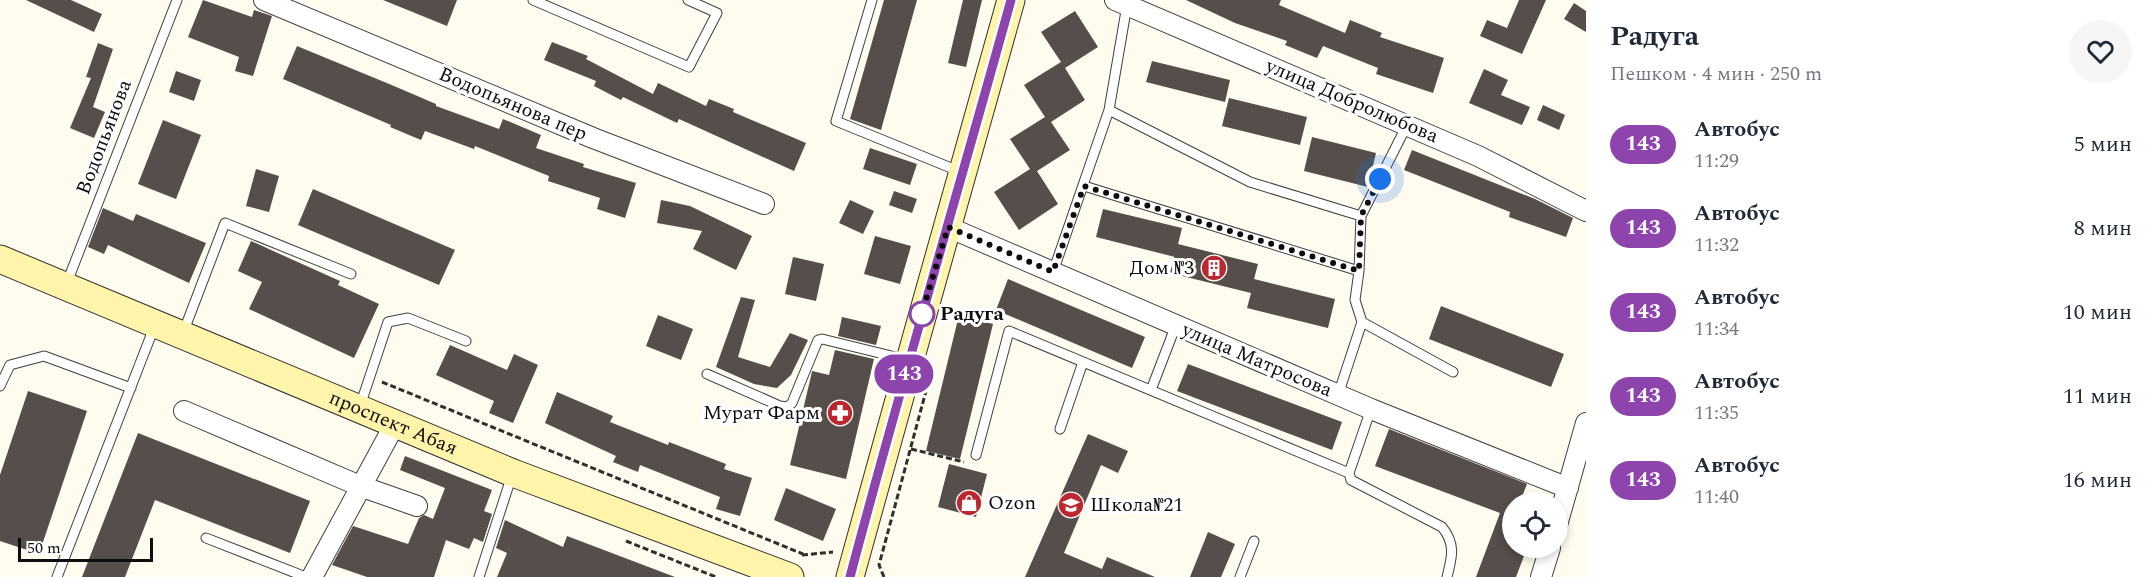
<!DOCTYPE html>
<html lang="ru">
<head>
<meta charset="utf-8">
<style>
  :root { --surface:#fff; --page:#f6f6f7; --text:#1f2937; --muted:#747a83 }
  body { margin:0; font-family:Spectral,serif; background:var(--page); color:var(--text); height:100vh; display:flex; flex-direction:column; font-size:22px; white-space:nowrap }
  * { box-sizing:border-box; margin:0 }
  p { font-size:20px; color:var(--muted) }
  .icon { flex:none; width:33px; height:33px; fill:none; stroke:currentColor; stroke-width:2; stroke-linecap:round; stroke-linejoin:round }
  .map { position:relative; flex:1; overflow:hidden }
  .panel { display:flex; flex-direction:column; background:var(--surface); width:570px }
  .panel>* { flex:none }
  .badge { padding:0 12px; border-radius:20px; font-size:21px; line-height:39px }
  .controls { position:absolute; left:1502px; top:492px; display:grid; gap:12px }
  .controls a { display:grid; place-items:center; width:66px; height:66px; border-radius:50%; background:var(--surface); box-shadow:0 3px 9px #0003; font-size:30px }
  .scale { position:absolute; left:18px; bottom:15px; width:135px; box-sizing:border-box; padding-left:6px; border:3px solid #0d0d0d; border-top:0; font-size:16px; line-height:21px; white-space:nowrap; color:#0d0d0d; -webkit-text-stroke:4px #fff; paint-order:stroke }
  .you { position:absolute; width:30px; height:30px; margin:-15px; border:4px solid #fff; border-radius:50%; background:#1a73e8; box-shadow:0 0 0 9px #1a73e833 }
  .map>.badge { position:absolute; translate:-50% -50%; box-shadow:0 0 0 3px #fff }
  .round { display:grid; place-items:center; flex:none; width:63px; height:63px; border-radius:32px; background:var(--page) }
  .head { display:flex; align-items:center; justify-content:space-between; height:102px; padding:0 24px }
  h1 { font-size:28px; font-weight:700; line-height:45px }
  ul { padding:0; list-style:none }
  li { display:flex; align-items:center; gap:18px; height:84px; padding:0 24px }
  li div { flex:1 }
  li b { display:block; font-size:22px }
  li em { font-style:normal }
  li .badge { min-width:66px; font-weight:700; text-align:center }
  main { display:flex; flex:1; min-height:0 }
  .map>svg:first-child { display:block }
  .building { fill:#564e4a }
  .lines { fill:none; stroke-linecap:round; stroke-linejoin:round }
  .service-casing { stroke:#404040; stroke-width:11 }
  .minor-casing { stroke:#404040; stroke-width:22 }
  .secondary-casing { stroke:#2f2f2f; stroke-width:29 }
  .path { stroke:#2f2f2f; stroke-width:3; stroke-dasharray:6 3; stroke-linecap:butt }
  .service { stroke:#fff; stroke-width:9 }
  .minor { stroke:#fff; stroke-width:20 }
  .secondary { stroke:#fef4aa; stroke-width:27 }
  .line-casing { stroke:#fff; stroke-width:14 }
  .line { stroke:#8e44ad; stroke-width:9 }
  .walk { stroke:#0d0d0d; stroke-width:6; stroke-dasharray:0 10.8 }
  .stop-dot { fill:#fff; stroke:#8e44ad; stroke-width:3 }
  .labels { text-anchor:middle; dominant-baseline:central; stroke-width:6; stroke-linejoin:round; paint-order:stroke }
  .street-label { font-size:20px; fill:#0d0d0d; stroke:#fff }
  .poi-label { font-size:20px; fill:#0d0d0d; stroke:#fff; text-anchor:end }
  .stop-label { font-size:20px; font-weight:bold; fill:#0d0d0d; stroke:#fff; text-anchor:start }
</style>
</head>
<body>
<main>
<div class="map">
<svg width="1586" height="577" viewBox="0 0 1586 577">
  <rect width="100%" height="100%" fill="#fffbee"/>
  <path class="building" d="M 26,0 L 71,0 L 102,14 L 94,32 Z
    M 203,0 L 252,17 L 254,10 L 272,16 L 253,76 L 235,71 L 239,57 L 188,37 Z
    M 383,0 L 457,0 L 447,26 Z
    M 884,0 L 917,0 L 881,130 L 850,119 Z
    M 963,0 L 982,0 L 966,67 L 948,63 Z
    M 1186,0 L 1281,0 L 1279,5 L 1345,33 L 1350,20 L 1382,33 L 1380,37 L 1444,58 L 1433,93 L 1376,74 L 1378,68 L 1323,46 L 1317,58 L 1285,45 L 1287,41 L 1235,23 Z
    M 1519,0 L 1546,0 L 1522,54 L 1480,36 L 1487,20 L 1507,28 Z
    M 1574,3 L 1586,11 L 1586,32 L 1564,19 Z
    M 1075,11 L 1098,47 L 1065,68 L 1085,100 L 1051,122 L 1070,150 L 1037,171 L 1058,204 L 1019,230 L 994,192 L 1030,169 L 1010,139 L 1045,117 L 1024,85 L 1061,62 L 1041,32 Z
    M 552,42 L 588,56 L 586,59 L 653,94 L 658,83 L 706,106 L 709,99 L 734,109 L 733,112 L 806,143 L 794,171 L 679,119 L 677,123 L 623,97 L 621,100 L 594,86 L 596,81 L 544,60 Z
    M 98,43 L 113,49 L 93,107 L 105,112 L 94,138 L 70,128 L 91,78 L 86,77 Z
    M 297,46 L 394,86 L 436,104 L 436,106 L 499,129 L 503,119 L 541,135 L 536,148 L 584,164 L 583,167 L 636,183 L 625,218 L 597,209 L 600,198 L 548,181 L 549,176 L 475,146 L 474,149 L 425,131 L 421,140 L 390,127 L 391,125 L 283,79 Z
    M 1152,61 L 1230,80 L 1225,102 L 1146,82 Z
    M 1484,69 L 1508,80 L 1501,95 L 1530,107 L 1522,125 L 1469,103 Z
    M 176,71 L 201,80 L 194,101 L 169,92 Z
    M 1229,98 L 1307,117 L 1300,145 L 1222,126 Z
    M 1543,105 L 1565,115 L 1559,130 L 1537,120 Z
    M 163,120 L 201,135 L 176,199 L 138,184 Z
    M 1312,137 L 1376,153 L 1368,187 L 1304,171 Z
    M 870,148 L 917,164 L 910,185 L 863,169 Z
    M 1412,150 L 1535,199 L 1573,218 L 1566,237 L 1509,217 L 1510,212 L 1404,170 Z
    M 256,169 L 279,176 L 269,212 L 246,206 Z
    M 313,189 L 455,250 L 439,285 L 298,225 Z
    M 894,191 L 917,199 L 912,213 L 889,205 Z
    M 661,200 L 690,206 L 752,236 L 736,270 L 693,249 L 702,231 L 657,223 Z
    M 850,200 L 874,211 L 863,234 L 839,223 Z
    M 103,208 L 133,221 L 136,214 L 206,243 L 189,283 L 108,245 L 104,254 L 88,247 Z
    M 1103,209 L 1182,228 L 1175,257 L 1096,237 Z
    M 875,236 L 911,246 L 900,284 L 864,274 Z
    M 251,241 L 340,281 L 338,285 L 379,304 L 354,358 L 249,309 L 262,282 L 238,271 Z
    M 1178,244 L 1258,264 L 1254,279 L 1335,299 L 1328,328 L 1247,308 L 1251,293 L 1170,273 Z
    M 793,257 L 824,264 L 816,301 L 785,294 Z
    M 1008,279 L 1145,337 L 1132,368 L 996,310 Z
    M 741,297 L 755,300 L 738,357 L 770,367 L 790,333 L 808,340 L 791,375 L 777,388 L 754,384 L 716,367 Z
    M 1441,306 L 1564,354 L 1551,387 L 1429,339 Z
    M 658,315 L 693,329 L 681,360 L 646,346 Z
    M 959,315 L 993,324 L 960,459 L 926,451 Z
    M 842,317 L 881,326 L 876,345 L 838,336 Z
    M 450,345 L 507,370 L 514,354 L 538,365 L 513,423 L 489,413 L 494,401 L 436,375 Z
    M 835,350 L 874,359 L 846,479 L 790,465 L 811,376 L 812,371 L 829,375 Z
    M 1188,364 L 1342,422 L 1332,450 L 1177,391 Z
    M 28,391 L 87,411 L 39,554 L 0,541 L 0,475 Z
    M 557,392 L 613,416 L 610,422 L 668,445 L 669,442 L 726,464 L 724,469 L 752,478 L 740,516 L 716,509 L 720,497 L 640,465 L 638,472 L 613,462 L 616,456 L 545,423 Z
    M 1389,429 L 1527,484 L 1520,502 L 1512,502 L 1512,548 L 1527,548 L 1516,577 L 1476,577 L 1500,513 L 1375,466 Z
    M 138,433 L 310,501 L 290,553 L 155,500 L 125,577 L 82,577 Z
    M 1088,434 L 1128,451 L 1118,473 L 1101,465 L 1064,553 L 1102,569 L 1107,557 L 1155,577 L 1025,577 Z
    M 405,456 L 492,490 L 484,511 L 492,514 L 483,542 L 474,538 L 469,549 L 446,540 L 434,577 L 367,577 L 332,565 L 353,526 L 408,544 L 419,518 L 424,515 L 433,519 L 445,488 L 400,470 Z
    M 949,464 L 987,474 L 976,517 L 938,507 Z
    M 786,488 L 836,509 L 823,541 L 774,520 Z
    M 505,520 L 563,547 L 567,536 L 675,577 L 497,577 L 507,553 L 496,548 Z
    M 1208,532 L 1235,544 L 1221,577 L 1190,577 Z"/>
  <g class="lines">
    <g class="service-casing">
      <path id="service" d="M 533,0 L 689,67 L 717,13 L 688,0
        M 872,0 L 836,121 L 961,172
        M 1109,110 L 1250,182 L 1361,216
        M 1084,186 L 1359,271
        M 1053,272 L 1109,110 L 1127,5
        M 66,285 L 177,0
        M 1362,322 L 1453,372
        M 183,333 L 225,223 L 351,274
        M 707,374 L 780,406 L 787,407 L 792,403 L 818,340 L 822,339 L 908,360
        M 0,386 L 10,365 L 44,356 L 131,388
        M 1151,390 L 1176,325
        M 1338,395 L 1362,322 L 1355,300 L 1359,271 L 1361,216 L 1407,125
        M 360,406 L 388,322 L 408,318 L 466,341
        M 1371,409 L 1349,473 L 1351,480 L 1442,527 C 1456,544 1452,557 1447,577
        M 1060,429 L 1083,362
        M 976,455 L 1009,331 L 1349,473
        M 206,538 L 306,577
        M 57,577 L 155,325
        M 479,577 L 512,475
        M 1240,577 L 1254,541"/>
    </g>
    <g class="minor-casing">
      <path id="minor" d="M 264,0 L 593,138 L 764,204
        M 1115,0 L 1478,156 L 1586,211
        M 948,227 L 1371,409 L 1568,488
        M 184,411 L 360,486 L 417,506
        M 1557,525 L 1586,423
        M 312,577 L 395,424
        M 1541,577 L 1550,548"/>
    </g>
    <g class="secondary-casing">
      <g id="secondary">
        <path id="s1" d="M 0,259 L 513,473 L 790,577"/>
        <path d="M 850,577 C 902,384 958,193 1011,0"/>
      </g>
    </g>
    <path class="path" d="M 382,382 L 803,554
      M 911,449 L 964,462
      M 626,541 L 716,577
      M 802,555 L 833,552
      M 884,577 L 879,565 L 926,391"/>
    <use href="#service" class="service"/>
    <use href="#minor" class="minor"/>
    <use href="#secondary" class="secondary"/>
  </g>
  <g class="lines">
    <g class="line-casing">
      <path id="line" d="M 850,577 C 901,384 958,192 1011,0"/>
    </g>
    <use href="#line" class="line"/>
    <path class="walk" d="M 922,314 L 921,316 L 948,227 L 1053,272 L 1084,186 L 1359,271 L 1361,216 L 1380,179"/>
  </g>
  <defs>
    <g id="building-disc" transform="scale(1.35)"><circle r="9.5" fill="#bc2730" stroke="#fff"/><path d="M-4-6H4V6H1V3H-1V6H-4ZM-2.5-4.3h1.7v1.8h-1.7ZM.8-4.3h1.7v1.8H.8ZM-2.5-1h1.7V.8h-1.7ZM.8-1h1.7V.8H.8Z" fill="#fff"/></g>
    <g id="pharmacy-disc" transform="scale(1.35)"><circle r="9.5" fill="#bc2730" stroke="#fff"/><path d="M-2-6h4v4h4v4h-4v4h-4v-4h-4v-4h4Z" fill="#fff"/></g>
    <g id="shop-disc" transform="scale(1.35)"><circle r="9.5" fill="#bc2730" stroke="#fff"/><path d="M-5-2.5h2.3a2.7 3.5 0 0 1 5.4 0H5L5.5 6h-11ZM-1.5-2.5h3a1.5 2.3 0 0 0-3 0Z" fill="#fff"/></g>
    <g id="school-disc" transform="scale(1.35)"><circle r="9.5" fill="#bc2730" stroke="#fff"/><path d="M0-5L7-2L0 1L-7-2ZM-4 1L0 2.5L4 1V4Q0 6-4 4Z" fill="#fff"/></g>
  </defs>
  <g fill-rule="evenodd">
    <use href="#building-disc" x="1214" y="268"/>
    <use href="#pharmacy-disc" x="840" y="413"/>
    <use href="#shop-disc" x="969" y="503"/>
    <use href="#school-disc" x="1071" y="505"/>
  </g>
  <circle class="stop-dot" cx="922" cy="314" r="12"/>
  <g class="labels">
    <g class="street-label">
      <text transform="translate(1352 101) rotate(23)">улица Добролюбова</text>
      <text transform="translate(513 104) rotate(23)">Водопьянова пер</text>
      <text transform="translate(104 137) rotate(-69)">Водопьянова</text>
      <text transform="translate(1257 360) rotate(23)">улица Матросова</text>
      <text stroke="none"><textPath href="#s1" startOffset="426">проспект Абая</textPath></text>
    </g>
    <g class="poi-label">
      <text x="1194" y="268">Дом №3</text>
      <text x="820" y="413">Мурат Фарм</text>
      <text x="988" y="503" text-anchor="start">Ozon</text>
      <text x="1090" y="505" text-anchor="start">Школа№21</text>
    </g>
    <g class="stop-label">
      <text x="940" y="314">Радуга</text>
    </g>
  </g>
</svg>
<div class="controls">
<a><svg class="icon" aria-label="locate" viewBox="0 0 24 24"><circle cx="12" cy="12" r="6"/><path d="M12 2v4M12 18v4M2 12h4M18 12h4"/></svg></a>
</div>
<div class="scale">50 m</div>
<div class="you" style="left:1380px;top:179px"></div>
<b class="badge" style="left:904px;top:374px;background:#8e44ad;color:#fff">143</b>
</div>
<section class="panel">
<div class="head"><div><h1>Радуга</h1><p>Пешком · 4 мин · 250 m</p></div><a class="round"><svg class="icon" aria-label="heart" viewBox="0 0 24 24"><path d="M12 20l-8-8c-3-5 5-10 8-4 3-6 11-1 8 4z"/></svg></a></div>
<ul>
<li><span class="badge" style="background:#8e44ad;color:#fff">143</span><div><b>Автобус</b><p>11:29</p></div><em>5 мин</em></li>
<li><span class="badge" style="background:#8e44ad;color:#fff">143</span><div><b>Автобус</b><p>11:32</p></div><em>8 мин</em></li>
<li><span class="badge" style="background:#8e44ad;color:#fff">143</span><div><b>Автобус</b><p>11:34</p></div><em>10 мин</em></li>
<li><span class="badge" style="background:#8e44ad;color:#fff">143</span><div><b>Автобус</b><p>11:35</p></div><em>11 мин</em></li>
<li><span class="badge" style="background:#8e44ad;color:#fff">143</span><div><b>Автобус</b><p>11:40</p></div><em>16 мин</em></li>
</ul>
</section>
</main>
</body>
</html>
